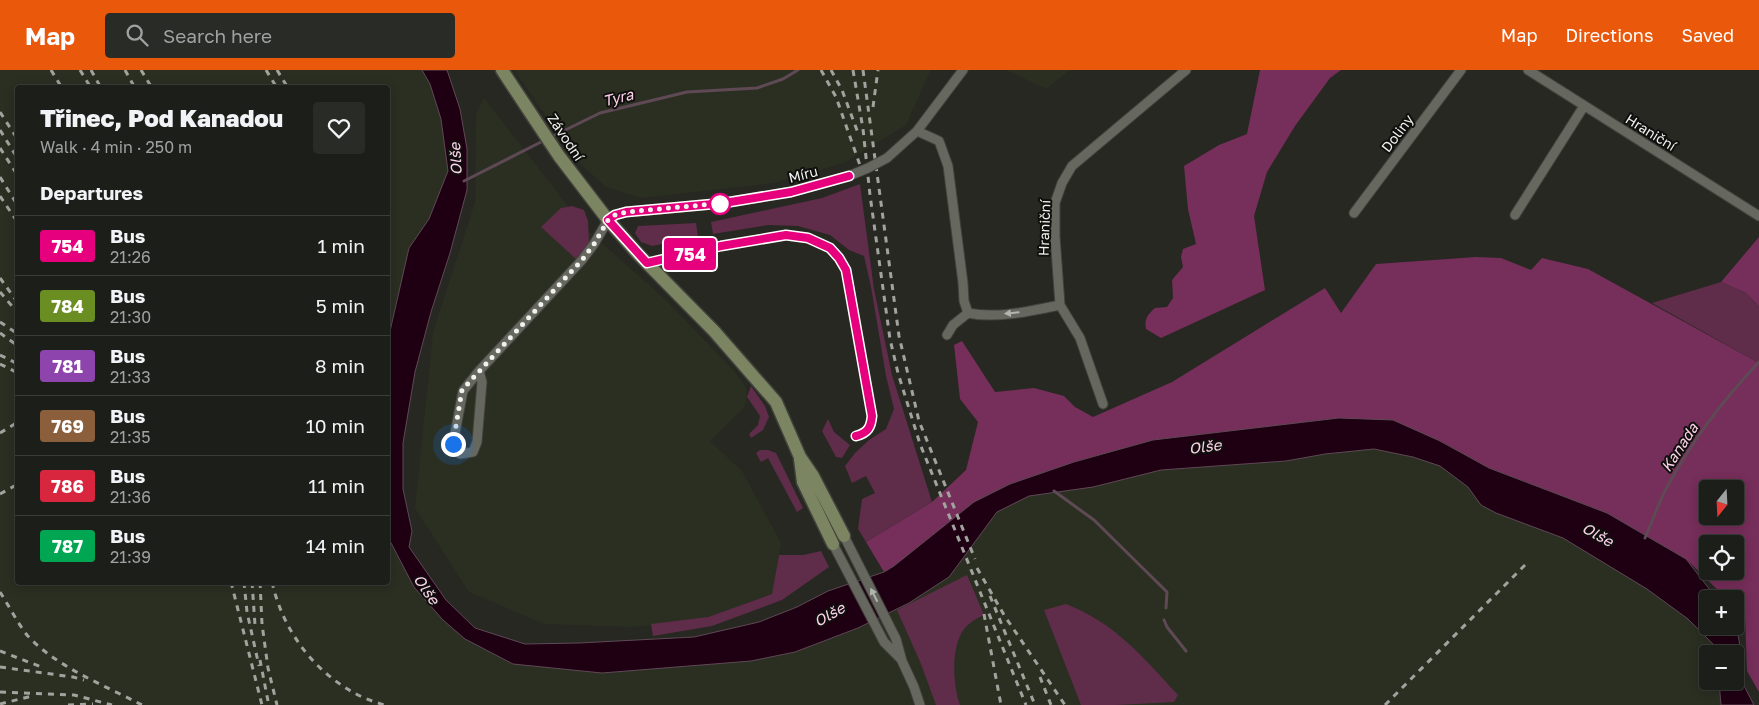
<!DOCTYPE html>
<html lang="en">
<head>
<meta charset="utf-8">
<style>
  :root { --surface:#1c1e19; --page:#292b26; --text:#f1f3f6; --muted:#a0a2a2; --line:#3a3c38; --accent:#ea580c }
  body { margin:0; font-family:"Golos Text",sans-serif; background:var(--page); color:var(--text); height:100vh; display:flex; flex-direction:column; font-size:19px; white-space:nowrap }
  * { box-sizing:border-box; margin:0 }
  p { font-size:16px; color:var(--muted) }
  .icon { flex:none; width:28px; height:28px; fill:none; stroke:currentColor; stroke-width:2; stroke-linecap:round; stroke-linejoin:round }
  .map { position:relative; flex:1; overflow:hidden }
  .drawer { position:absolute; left:15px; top:15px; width:375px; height:500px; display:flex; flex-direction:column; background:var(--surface); border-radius:5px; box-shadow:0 2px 12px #0003,0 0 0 1px var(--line) }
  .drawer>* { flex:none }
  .badge { padding:0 10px; border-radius:4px; font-size:18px; line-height:32px }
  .needle { width:32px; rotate:198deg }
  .buttons { position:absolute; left:1699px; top:410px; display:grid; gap:10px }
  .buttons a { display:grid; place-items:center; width:45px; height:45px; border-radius:5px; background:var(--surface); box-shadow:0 2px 12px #0003,0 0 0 1px var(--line); font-size:25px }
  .you { position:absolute; width:25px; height:25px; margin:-12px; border:4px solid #fff; border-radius:50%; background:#1a73e8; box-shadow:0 0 0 8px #1a73e833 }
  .map>.badge { position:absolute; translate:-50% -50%; box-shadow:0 0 0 2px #fff }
  h2 { padding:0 25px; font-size:19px; line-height:45px }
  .round { display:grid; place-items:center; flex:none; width:52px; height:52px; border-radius:5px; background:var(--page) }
  .summary { display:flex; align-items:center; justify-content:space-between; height:85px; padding:0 25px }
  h1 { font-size:24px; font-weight:800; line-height:38px }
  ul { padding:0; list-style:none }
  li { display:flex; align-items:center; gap:15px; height:60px; padding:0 25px; border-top:1px solid var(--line) }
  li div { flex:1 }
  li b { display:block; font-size:19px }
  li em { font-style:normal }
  li .badge { min-width:55px; font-weight:700; text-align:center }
  header { display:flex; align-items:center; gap:30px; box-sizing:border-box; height:70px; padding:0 25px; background:var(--accent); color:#fff }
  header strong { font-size:24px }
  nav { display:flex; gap:28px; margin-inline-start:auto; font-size:18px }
  .search { width:350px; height:45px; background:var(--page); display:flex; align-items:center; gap:12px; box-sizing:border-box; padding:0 18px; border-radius:5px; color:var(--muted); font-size:19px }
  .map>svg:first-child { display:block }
  .built { fill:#2b2f22 }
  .green { fill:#5f2c4a }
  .forest { fill:#762e5a; fill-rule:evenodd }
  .water { fill:#1f0013; stroke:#5e4955 }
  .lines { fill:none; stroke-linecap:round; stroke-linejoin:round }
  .stream { stroke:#5e4955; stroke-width:3 }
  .street-casing { stroke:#41423d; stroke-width:11 }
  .secondary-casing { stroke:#41423d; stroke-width:15 }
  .street { stroke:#666860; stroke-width:9 }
  .secondary { stroke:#7c8561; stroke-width:12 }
  .rail { stroke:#a2a39e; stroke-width:3; stroke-dasharray:6 6; stroke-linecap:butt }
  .street-bridge-casing { stroke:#41423d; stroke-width:11; stroke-linecap:butt }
  .street-bridge { stroke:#666860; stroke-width:9 }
  .oneway { fill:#b2b4ae }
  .line-casing { stroke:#fff; stroke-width:11 }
  .line { stroke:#e6007e; stroke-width:8 }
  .walk { stroke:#f1f2ee; stroke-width:5; stroke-dasharray:0 9 }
  .stop-dot { fill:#fff; stroke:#e6007e; stroke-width:2.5 }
  .labels { text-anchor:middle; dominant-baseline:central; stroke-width:4; stroke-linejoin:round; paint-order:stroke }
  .street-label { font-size:14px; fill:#f1f2ee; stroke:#0f100d }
  .water-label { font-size:15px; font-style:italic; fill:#fed1e9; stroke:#0f100d }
</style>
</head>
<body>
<header>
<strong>Map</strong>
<div class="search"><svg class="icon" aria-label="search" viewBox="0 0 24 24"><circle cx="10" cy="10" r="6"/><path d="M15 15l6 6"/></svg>Search here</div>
<nav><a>Map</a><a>Directions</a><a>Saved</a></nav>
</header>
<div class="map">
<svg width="1759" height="635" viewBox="0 0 1759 635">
  <rect width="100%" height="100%" fill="#262821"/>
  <path class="built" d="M 0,0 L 422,0 L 430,14 L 441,49 L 448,100 L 429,149 L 409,179 L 388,270 L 388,18 L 18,18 L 18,512 L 388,512 L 388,467 L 414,517 L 513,594 L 751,591 L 795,582 L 858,559 L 909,533 L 975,470 L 997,442 L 1029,426 L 1093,417 L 1161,400 L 1286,391 L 1325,384 L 1374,379 L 1413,387 L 1440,396 L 1468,417 L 1481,435 L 1496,443 L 1563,468 L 1584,480 L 1647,519 L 1688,549 L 1718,579 L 1718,584 L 1708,584 L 1708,611 L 1719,611 L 1721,635 L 0,635 Z
    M 514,0 L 931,0 L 906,55 L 844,93 L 774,113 L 641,128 L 606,117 L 578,92 Z
    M 1006,0 L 1070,0 L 1046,19 Z
    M 484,28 L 586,159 L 665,229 L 734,301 L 746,317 L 747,327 L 744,338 L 710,371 L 742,401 L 781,473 L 772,524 L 708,547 L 634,557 L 544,554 L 469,522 L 415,438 L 433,262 L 475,132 L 476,44 Z"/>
  <path class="green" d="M 860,114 L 874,219 L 892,305 L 932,432 L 866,472 L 858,459 L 862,429 L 875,423 L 866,406 L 852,413 L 845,396 L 855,383 L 869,370 L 886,359 L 894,339 L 886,306 L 871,217 L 864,186 L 849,180 L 830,165 L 798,156 L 768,155 L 713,164 L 711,152 L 822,128 Z
    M 572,136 L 584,140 L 588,151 L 589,173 L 576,189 L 541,157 L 561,138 Z
    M 696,153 L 698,167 L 652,176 L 641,172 L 635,163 L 638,156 Z
    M 1721,212 L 1746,223 L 1759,236 L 1759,293 L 1652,233 Z
    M 751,316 L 765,336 L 769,347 L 763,360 L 751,368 L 749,364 L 758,355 L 760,346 L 747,327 Z
    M 828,349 L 834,362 L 850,375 L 842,388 L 836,387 L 822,361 Z
    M 760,380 L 768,380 L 776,383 L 803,438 L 797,442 L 768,388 L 761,392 L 756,383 Z
    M 821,481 L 829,497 L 782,530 L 712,556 L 653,566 L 651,554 L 708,547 L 772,524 L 779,485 L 803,485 Z
    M 967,505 L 984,545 C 975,549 967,554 962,562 C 951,581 953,615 960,635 L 936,635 L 921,594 L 897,540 Z
    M 1066,534 C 1115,553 1143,587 1178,625 L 1174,632 L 1116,635 L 1081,635 L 1044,540 Z"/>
  <path class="forest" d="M 1260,0 L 1341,0 L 1330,8 L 1295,56 L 1267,102 L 1254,146 L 1265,220 L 1161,268 L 1146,259 C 1144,249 1148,244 1155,238 L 1167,237 L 1173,228 L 1172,210 L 1183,197 L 1181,187 L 1183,179 L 1196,174 L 1188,139 L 1184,96 L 1219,75 L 1247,64 Z
    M 1759,167 L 1759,236 L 1746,223 L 1721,212 Z
    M 1476,187 L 1501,188 L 1531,200 L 1542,188 L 1588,199 L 1759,293 L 1759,622 L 1747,601 L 1745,546 L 1735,537 L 1735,529 L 1727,529 L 1686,489 L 1607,443 L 1489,398 L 1440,371 L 1339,348 L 1153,370 L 1074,392 L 1010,414 L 974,432 L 894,496 L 884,502 L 866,472 L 932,432 L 966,400 L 978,352 L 960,329 L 954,275 L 962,271 L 995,322 L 1034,318 L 1064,326 L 1075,337 L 1093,347 L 1172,312 L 1325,218 L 1341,243 L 1376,194 ZM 1708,419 L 1735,419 L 1735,446 L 1708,446 ZM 1708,474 L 1735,474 L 1735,501 L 1708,501 Z"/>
  <path class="water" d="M 422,0 L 447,0 L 460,39 L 467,79 L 467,120 L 450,183 L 431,242 L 415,302 L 403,373 L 403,419 L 412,461 L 409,477 L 446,530 L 475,558 L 525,574 L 579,573 L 694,567 L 759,552 L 797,537 L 828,521 L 884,502 L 894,496 L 974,432 L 1010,414 L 1074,392 L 1153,370 L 1339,348 L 1393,350 L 1440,371 L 1489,398 L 1607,443 L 1686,489 L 1717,529 L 1708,529 L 1708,556 L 1735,556 L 1735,553 L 1736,554 L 1740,576 L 1741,610 L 1754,635 L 1721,635 L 1719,611 L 1735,611 L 1735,584 L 1718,584 L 1718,579 L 1688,549 L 1647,519 L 1563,468 L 1496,443 L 1481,435 L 1468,417 L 1440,396 L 1413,387 L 1374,379 L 1325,384 L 1286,391 L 1161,400 L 1093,417 L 1029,426 L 997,442 L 949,507 L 909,533 L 858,558 L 795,582 L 751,591 L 602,603 L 513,594 L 465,569 L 443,550 L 414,517 L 388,467 L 388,270 L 409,178 L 429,149 L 448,101 L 441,49 L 430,14 Z"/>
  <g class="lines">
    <path class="stream" d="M 551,67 L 600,43 L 687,22 L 757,18 L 783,9 L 798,0
      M 464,111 L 545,70
      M 1054,421 L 1094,450 L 1167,522 L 1166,538
      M 1645,468 C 1652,452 1658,434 1666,419 C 1691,372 1723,330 1759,292
      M 1164,550 L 1167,557 L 1186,581"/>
    <g class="street-casing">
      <path id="street" d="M 1528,0 L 1759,146
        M 917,61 L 939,71 L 948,96 L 963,213 L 964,231 L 968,243 C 997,249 1031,241 1060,235
        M 887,88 L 917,61 L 963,0
        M 1354,143 L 1461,0
        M 1515,145 L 1584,36
        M 947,265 L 953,255 L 968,243
        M 479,301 L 482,312 L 477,372 L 473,382 L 460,384 L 453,374 L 463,321 L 479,301 L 582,190 L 594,174 L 608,150 L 615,145 L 626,142 L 724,133 L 791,122 L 849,106
        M 1103,334 L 1080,268 L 1060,235 L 1055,166 L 1055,133 L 1062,113 L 1072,96 L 1186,0
        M 844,466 L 896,569 L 902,591 L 914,617 L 920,635
        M 833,474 L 884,572 L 901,589"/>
    </g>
    <g class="secondary-casing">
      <path id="secondary" d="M 502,0 L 559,86 L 608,150 L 638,184 L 714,261 L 776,332 L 800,387 L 813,406 L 844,466
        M 800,389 L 803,412 L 833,474"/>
    </g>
    <use href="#street" class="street"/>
    <use href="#secondary" class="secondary"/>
    <path class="rail" d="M 51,0 L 62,18
      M 80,0 L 91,18
      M 91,0 L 101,18
      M 125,0 L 135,18
      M 141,0 L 152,18
      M 266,0 L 277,18
      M 277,0 L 288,18
      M 821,0 L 836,27 L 862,101
      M 831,0 L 842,20 L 858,63
      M 853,0 L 863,59 L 870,125 L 890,269 L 898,303 L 920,374 L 1026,635
      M 863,0 L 899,266 L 919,351 L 975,489
      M 873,37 L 878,0
      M 0,42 L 18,70
      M 0,60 L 18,89
      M 0,78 L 18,106
      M 0,107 L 18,136
      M 0,126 L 18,153
      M 0,208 L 18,233
      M 0,222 L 18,243
      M 0,252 L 18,264
      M 0,263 L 18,276
      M 0,285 L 18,294
      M 0,294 L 18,303
      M 0,363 L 18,352
      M 0,424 L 18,414
      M 977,498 L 1004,545 L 1065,635
      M 231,512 L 262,635
      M 244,512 L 247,542 L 259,596
      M 252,512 L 255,555
      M 260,512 L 262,554 L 268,598 L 277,635
      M 272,512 C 283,561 314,602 358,625 C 366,629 375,632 384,635
      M 0,522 C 9,536 17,552 27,565 C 56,597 104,615 142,635
      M 990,526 L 1035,635
      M 984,544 L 1001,635
      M 0,581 L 44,598
      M 260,590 L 268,631
      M 0,597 L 73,607 L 84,610
      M 1040,607 L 1051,635
      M 0,622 L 74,625 L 112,635
      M 0,634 L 32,626
      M 68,635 L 93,634
      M 1385,635 L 1525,495"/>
    <g class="street-bridge-casing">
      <path id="street-bridge" d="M 849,106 L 868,98 L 887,88"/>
    </g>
    <use href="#street-bridge" class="street-bridge"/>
  </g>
  <defs><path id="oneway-solid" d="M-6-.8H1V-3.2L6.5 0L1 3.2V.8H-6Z" transform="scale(1.25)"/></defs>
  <g class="oneway">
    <use href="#oneway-solid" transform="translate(1012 243) rotate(174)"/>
    <use href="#oneway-solid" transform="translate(874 525) rotate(-117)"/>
  </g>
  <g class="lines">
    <g class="line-casing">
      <path id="line" d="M 849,106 L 791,122 L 724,133 L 626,142 L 615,145 L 608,150 L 647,193 L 721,176 L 786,165 L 808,168 L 830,178 L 839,188 L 846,200 L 872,346 C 871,357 868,363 856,366"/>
    </g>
    <use href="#line" class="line"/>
    <path class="walk" d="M 453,374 L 462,320 L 582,190 L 594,174 L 608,150 L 615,145 L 626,142 L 724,133 L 720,134"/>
  </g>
  <circle class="stop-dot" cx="720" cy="134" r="10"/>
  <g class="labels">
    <g class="street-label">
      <text transform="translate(1651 62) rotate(32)">Hraniční</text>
      <text transform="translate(1397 63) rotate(-53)">Doliny</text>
      <text transform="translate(566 67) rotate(56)">Závodní</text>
      <text transform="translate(803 104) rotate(-14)">Míru</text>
      <text transform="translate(1044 158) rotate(-88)">Hraniční</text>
    </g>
    <g class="water-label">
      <text transform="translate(618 27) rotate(-14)">Tyra</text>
      <text transform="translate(455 89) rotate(-93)">Olše</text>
      <text transform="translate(1205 376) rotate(-7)">Olše</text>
      <text transform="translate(1679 377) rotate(-57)">Kanada</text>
      <text transform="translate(1598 464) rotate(29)">Olše</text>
      <text transform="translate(427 519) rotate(55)">Olše</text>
      <text transform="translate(829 544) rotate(-29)">Olše</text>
    </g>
  </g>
</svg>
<div class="buttons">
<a><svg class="needle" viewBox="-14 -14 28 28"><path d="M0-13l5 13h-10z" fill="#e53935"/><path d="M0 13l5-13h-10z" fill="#a0a2a2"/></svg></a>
<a><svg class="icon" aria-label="locate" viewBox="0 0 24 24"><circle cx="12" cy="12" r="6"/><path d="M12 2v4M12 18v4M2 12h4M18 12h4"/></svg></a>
<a>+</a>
<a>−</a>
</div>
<div class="you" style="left:453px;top:374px"></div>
<b class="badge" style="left:690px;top:184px;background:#e6007e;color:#fff">754</b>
<section class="drawer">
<div class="summary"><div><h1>Třinec, Pod Kanadou</h1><p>Walk · 4 min · 250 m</p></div><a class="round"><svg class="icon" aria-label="heart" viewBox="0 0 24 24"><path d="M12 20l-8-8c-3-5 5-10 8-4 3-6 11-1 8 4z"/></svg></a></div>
<h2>Departures</h2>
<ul>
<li><span class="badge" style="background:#e6007e;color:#fff">754</span><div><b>Bus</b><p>21:26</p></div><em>1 min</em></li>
<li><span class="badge" style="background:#6b8e23;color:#fff">784</span><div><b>Bus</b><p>21:30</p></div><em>5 min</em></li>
<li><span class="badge" style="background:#8e44ad;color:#fff">781</span><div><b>Bus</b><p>21:33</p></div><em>8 min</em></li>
<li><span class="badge" style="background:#8b5e3c;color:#fff">769</span><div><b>Bus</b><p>21:35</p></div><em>10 min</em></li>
<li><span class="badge" style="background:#d7263d;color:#fff">786</span><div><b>Bus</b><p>21:36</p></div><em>11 min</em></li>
<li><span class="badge" style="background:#00a651;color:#fff">787</span><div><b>Bus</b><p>21:39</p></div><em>14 min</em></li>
</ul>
</section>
</div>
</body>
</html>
